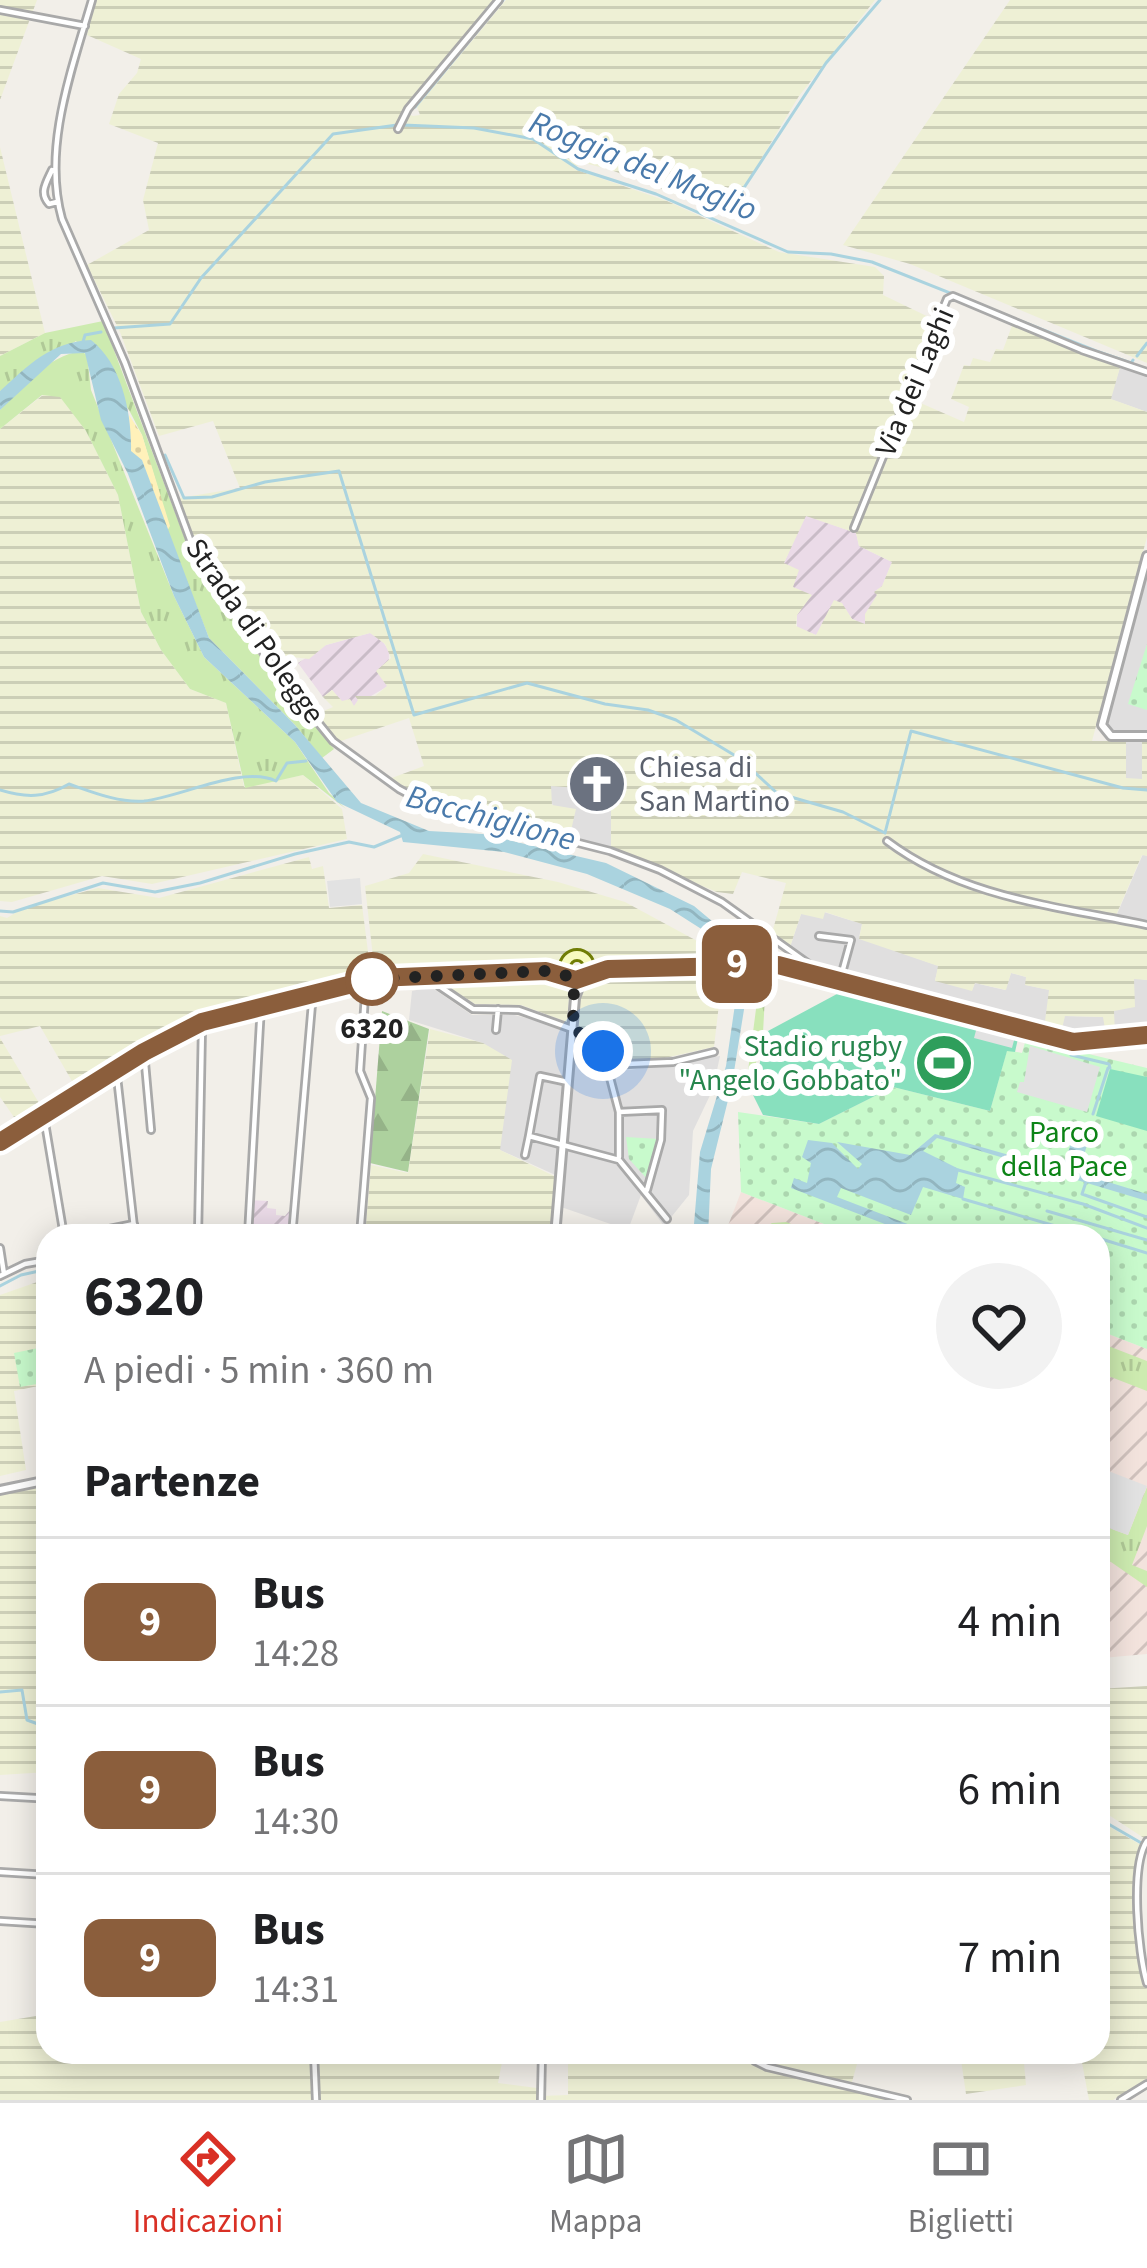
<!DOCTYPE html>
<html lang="it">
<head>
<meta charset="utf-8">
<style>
  :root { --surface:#fff; --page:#f2f2f2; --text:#202124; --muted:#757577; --line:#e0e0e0; --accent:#d93025 }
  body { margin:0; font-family:"Source Sans 3",sans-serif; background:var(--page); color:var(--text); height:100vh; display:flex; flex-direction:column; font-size:45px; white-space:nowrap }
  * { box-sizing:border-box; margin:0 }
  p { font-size:39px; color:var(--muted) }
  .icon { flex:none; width:66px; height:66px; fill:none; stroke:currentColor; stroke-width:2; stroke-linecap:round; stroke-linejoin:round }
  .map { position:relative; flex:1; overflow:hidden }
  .details { position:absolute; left:36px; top:1224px; width:1074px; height:840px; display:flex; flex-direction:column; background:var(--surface); border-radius:36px; box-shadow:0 6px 30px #0003 }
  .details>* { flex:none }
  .badge { padding:0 24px; border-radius:18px; font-size:42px; line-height:78px }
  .you { position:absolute; width:60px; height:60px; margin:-30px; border:9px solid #fff; border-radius:50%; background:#1a73e8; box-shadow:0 0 0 18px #1a73e833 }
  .map>.badge { position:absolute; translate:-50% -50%; box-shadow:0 0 0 6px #fff }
  h2 { padding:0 48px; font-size:45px; line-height:108px }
  .round { display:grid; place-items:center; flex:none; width:126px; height:126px; border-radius:63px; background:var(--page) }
  .summary { display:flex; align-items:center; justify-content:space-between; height:204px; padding:0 48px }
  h1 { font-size:57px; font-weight:700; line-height:90px }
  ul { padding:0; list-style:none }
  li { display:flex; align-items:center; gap:36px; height:168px; padding:0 48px; border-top:3px solid var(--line) }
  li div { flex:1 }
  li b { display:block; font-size:45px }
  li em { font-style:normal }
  li .badge { min-width:132px; font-weight:700; text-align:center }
  .tab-bar { display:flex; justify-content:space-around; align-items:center; height:168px; border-top:3px solid var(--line); background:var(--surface); font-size:33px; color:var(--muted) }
  .tab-bar a { display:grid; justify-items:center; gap:6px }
  .tab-bar .selected { color:var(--accent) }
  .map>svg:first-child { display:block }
  .residential { fill:#e0dfdf }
  .industrial { fill:url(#industrial-furrows) }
  .military { fill:url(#military-furrows) }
  .farmland { fill:url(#farmland-rules); fill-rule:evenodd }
  .grass { fill:url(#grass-tufts) }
  .forest { fill:url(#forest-firs) }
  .sand { fill:url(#sand-dots) }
  .park { fill:url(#park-dots) }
  .pitch { fill:#88e0be }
  .parking { fill:#e2e2e2 }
  .water { fill:url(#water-waves) }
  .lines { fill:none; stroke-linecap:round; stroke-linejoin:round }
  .stream { stroke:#aad3df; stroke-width:3 }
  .minor-casing { stroke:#a9a9a9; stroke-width:10 }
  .tertiary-casing { stroke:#a9a9a9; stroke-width:12 }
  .secondary-casing { stroke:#707d05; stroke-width:14 }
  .minor { stroke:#fff; stroke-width:4.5 }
  .tertiary { stroke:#fff; stroke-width:6 }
  .secondary { stroke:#f7fabf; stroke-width:8 }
  .line-casing { stroke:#fff; stroke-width:27 }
  .line { stroke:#8b5e3c; stroke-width:18 }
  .walk { stroke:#222; stroke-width:12; stroke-dasharray:0 21.6 }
  .stop-dot { fill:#fff; stroke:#8b5e3c; stroke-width:6 }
  .labels { text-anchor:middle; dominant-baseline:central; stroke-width:12; stroke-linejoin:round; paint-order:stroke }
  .street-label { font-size:30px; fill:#222; stroke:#fff }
  .worship-label { font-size:30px; fill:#5b616d; stroke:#fff; text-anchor:start }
  .stop-label { font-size:30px; font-weight:bold; fill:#222; stroke:#fff }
  .leisure-label { font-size:30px; fill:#27864d; stroke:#fff; text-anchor:end }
  .park-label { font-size:30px; fill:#0c8416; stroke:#fff }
  .water-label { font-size:33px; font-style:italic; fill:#4a7aab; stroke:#fff }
</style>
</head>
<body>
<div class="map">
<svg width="1147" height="2100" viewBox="0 0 1147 2100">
  <defs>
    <pattern id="industrial-furrows" width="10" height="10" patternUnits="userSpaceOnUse" patternTransform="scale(3)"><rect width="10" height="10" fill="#ebdbe8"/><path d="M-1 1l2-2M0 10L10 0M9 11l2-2" fill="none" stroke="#c9bcc7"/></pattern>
    <pattern id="military-furrows" width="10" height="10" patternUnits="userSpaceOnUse" patternTransform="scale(3)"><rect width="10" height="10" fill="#f3e3dd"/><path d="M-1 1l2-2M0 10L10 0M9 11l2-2" fill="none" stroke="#d0c2bd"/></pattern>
    <pattern id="farmland-rules" width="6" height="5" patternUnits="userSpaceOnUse" patternTransform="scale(3)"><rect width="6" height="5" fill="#eef0d5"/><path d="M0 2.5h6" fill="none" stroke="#ccceb7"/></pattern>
    <pattern id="grass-tufts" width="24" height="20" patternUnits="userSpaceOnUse" patternTransform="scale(3)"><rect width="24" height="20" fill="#cdebb0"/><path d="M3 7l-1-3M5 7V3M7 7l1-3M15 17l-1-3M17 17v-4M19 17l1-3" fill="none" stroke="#b0c997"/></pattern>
    <pattern id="forest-firs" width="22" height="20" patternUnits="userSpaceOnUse" patternTransform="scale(3)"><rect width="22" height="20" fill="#add19e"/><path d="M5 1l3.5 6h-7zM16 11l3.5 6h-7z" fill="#95b388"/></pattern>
    <pattern id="sand-dots" width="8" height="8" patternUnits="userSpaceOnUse" patternTransform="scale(3)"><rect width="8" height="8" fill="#fff1ba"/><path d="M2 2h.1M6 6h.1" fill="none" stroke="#dacea0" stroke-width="1.8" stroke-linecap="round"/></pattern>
    <pattern id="park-dots" width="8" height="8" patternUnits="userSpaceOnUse" patternTransform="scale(3)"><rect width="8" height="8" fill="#c8facc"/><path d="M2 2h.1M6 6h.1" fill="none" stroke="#acd6af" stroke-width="1.8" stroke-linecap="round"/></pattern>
    <pattern id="water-waves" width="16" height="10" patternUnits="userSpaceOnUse" patternTransform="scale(3)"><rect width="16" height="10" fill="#aad3df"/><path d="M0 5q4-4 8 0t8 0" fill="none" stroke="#92b5bf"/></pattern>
  </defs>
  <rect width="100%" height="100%" fill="#f2efe9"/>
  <path class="residential" d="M 1121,364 L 1147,374 L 1147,412 L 1110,399 Z
    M 1147,570 L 1147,732 L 1111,733 L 1106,724 Z
    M 1142,740 L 1143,779 L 1126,779 L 1126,741 Z
    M 604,767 L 612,773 L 611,849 L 569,839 L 549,797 L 551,786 L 578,788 Z
    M 1143,854 L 1147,856 L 1147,927 L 1114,921 Z
    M 824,912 L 862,924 L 859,938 L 939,966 L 935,980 L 972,990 L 975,983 L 1005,990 L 1011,973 L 1026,977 L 1026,985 L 1050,990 L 1061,1032 L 1064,1016 L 1104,1017 L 1114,1010 L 1134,978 L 1147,980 L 1147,1033 L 1074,1039 L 824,970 L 790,947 L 801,914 Z
    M 431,987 L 472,1015 L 514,1015 L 564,1027 L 616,1064 L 630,1070 L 720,1056 L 713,1089 L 693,1131 L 689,1195 L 664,1226 L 641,1195 L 628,1230 L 561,1207 L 562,1178 L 500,1150 L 483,1043 L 409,1020 L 412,991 Z"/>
  <path class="industrial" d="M 805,515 L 856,533 L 859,546 L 892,562 L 882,587 L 875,591 L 878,594 L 865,625 L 852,619 L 842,604 L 816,635 L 797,628 L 797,615 L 811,595 L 792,587 L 784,563 Z
    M 370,633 L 381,639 L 389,651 L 388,686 L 354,706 L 342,702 L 332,690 L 323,697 L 298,663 L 326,645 Z
    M 250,1200 L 268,1201 L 267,1208 L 276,1209 L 276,1215 L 285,1216 L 290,1210 L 288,1236 L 248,1233 Z"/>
  <path class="military" d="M 741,1192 L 855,1236 L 724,1236 Z
    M 1098,1330 L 1147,1349 L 1147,1654 L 1102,1658 L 1098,1656 L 1098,1623 L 1107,1603 L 1098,1579 Z"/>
  <path class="farmland" d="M 0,0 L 37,0 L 0,100 Z
    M 94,0 L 497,0 L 405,113 L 413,116 L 420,115 L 417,107 L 506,0 L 875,0 L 799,96 L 728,214 L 611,170 L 581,162 L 574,169 L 667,201 L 779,252 L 875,267 L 884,276 L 883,295 L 937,321 L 909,398 L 964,422 L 969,407 L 951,399 L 964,365 L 970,366 L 973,358 L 990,362 L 996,349 L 1003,350 L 1013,323 L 1121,364 L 1111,399 L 1147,412 L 1147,537 L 1092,741 L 1126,741 L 1126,778 L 1142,779 L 1142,740 L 1147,740 L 1147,856 L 1142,855 L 1114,920 L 1147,927 L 1147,980 L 1134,979 L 1135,1007 L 1114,1011 L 1115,1034 L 1106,1035 L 1103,1017 L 1065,1016 L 1061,1033 L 1044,1029 L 1049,990 L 1025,985 L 1026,977 L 1011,973 L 1006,990 L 975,983 L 972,991 L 935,981 L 938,966 L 859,939 L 862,924 L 825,912 L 823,919 L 801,914 L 790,947 L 772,933 L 786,883 L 742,872 L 733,894 L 717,892 L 611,849 L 611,774 L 605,767 L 598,769 L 578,788 L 551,786 L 552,805 L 576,809 L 569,839 L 456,811 L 389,779 L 424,766 L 409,718 L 338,742 L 314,715 L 333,707 L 323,697 L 332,690 L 342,701 L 350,699 L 354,706 L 358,700 L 355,696 L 375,696 L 387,686 L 376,671 L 391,658 L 385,644 L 370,633 L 326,645 L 309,659 L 284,656 L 273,660 L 202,558 L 179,498 L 240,488 L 213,421 L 159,436 L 120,332 L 87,265 L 149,230 L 143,200 L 158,143 L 109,124 L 119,94 L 137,73 L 141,59 L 87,35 ZM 806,516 L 856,533 L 859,546 L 892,562 L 882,586 L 874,592 L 877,595 L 865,614 L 865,624 L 852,619 L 842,603 L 834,600 L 816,635 L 796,626 L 797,615 L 812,595 L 793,587 L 799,570 L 784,563 Z
    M 1010,0 L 1147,0 L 1147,363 L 910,264 L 843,245 Z
    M 0,147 L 45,333 L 0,356 Z
    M 43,395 L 60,396 L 86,431 L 118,495 L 141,612 L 161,650 L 190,689 L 226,703 L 244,787 L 303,775 L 342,809 L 347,839 L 152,884 L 102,876 L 12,902 L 0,901 L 0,429 Z
    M 423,854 L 558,882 L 625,902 L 699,942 L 713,957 L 713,963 L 605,965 L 581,950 L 572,950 L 555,965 L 543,968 L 375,975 L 365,886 L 409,873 Z
    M 309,857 L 312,869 L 323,866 L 329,908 L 362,905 L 371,975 L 211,1014 L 76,1088 L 40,1026 L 0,1036 L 0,916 L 7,918 L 23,908 L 98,888 L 159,898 Z
    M 712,970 L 717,972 L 721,987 L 714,1047 L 651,1061 L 622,1058 L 595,1034 L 577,1026 L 581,988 L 597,975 Z
    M 554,977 L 566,980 L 570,987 L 567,1022 L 521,1005 L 475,1004 L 442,983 Z
    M 430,1029 L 483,1043 L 512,1060 L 500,1150 L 556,1177 L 550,1236 L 365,1236 L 371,1165 L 408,1173 Z
    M 0,1038 L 42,1108 L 18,1123 L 0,1097 Z
    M 40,1281 L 48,1281 L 48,1384 L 14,1391 L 26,1470 L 0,1476 L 0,1295 Z
    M 48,1485 L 48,1772 L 0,1775 L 0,1494 Z
    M 1147,1686 L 1147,1840 L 1098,1808 L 1098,1689 Z
    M 1098,1820 L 1141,1845 L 1138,1929 L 1147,1990 L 1147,2079 L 1113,2100 L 1089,2100 L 1080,2052 L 1098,2052 Z
    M 48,2014 L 48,2052 L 504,2052 L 498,2083 L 537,2088 L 539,2096 L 568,2095 L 568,2052 L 745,2052 L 755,2066 L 906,2100 L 0,2100 L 0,2022 Z
    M 752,2052 L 1023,2052 L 1026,2085 L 966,2094 L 960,2053 L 857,2064 L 852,2082 L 781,2070 L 755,2058 Z"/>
  <path class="grass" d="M 103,321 L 191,555 L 269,670 L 334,749 L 322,758 L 295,725 L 209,638 L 167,531 L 169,526 L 142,435 L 129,410 L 76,341 L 0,391 L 0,356 L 45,333 Z
    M 81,351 L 87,355 L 91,390 L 174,596 L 204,657 L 295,742 L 329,793 L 346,809 L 303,775 L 245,788 L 226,703 L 190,689 L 161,650 L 141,612 L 118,495 L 86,431 L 60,397 L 42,395 L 0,429 L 0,410 C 23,386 48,356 81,351 Z
    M 766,977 L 763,1033 L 754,1071 L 748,1071 L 760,978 Z
    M 786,1222 L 823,1236 L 751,1236 L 772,1223 Z
    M 1098,1342 L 1147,1361 L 1147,1391 L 1098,1372 Z
    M 1147,1487 L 1147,1526 L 1132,1565 L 1147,1571 L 1147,1587 L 1098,1553 L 1098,1524 L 1128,1535 Z"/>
  <path class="forest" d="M 382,1011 L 429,1029 L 408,1172 L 370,1163 Z"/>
  <path class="sand" d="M 129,415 L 142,435 L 170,526 L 167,531 L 142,460 L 131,452 Z"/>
  <path class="park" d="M 1147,644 L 1147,710 L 1128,704 Z
    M 1026,1039 L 1147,1068 L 1147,1349 L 1098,1330 L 1098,1236 L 855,1236 L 741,1192 L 738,1112 L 819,1124 L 893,1087 L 990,1111 L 1007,1050 L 1022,1053 Z
    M 626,1137 L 659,1139 L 649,1181 L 629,1159 Z
    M 48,1346 L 48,1382 L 20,1387 L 14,1353 Z"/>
  <path class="pitch" d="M 850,987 L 1019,1034 L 1015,1052 L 1007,1051 L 990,1111 L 893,1087 L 819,1124 L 763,1115 L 752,1093 L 768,1031 Z
    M 1110,1069 L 1147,1077 L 1147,1131 L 1096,1116 Z"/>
  <path class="parking" d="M 360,878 L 362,904 L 330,907 L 327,881 Z
    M 978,1023 L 1016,1033 L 1012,1048 L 974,1038 Z
    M 1030,1046 L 1100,1067 L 1087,1112 L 1017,1092 L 1020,1082 L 1024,1082 Z
    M 1098,1467 L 1147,1486 L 1128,1535 L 1098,1524 Z"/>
  <path class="water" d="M 91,340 C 122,364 132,414 131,451 L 142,460 L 209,638 L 295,725 L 361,803 L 429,831 L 483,834 L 606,863 L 694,906 L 737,942 L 748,968 L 747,991 L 732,1084 L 711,1169 L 708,1236 L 693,1236 L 700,1152 L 726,1066 L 739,977 L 730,952 L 717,939 L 670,909 L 587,874 L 504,852 L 403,842 L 400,832 L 337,802 L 295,742 L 204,657 L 174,596 L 128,474 L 101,420 L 85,353 L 61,354 L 0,410 L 0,391 C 29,365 50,342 91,340 Z
    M 1078,1123 L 1092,1127 L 1079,1173 L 1147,1194 L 1147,1201 L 937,1138 L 923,1151 L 959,1169 L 956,1183 L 965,1187 L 963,1199 L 923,1187 L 911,1215 L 841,1188 L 837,1197 L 939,1236 L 916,1236 L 791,1188 L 794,1178 L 807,1183 L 811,1163 L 802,1157 L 808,1140 L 832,1143 L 858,1169 L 862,1164 L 837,1142 L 910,1155 L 935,1134 L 1062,1170 Z"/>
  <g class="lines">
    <path class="stream" d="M 415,107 L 503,0
      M 403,125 L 474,128 L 533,139 L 578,169 L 656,194 L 788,252 L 831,254 L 872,262 L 1096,351 L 1131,363 L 1133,360
      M 728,212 L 826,63 L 880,0
      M 114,328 L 170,324 L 201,278 L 333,134 L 397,125
      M 83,342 L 85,335 L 101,332
      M 1137,356 L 1147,343
      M 165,455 L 184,498 L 212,497 L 265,482 L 339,471 L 414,715 L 527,683 L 605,704 L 648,710 L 676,720 L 739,758 L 777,793 L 843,812 L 885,833 L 911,731 L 1123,788 L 1147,790
      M 0,790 C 26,798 45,798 69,784 C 92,792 119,803 144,801 C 181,797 242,765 276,781 L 287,763 L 306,761
      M 0,911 L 13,912 L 103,883 L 155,892 L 200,883 L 295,854 L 349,842 L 374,847 L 403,835
      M 1071,1055 L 1109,1064 L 1110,1068
      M 1093,1114 L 1108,1068
      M 958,1170 L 1083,1204 L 1147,1228
      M 1086,1182 L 1082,1194 L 1147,1217
      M 963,1199 L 1090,1236
      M 1047,1211 L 1147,1240
      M 1098,1238 L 1147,1253
      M 0,1286 L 21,1275 L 48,1269
      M 0,1692 L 22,1690 L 27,1720 L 38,1724 L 48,1718
      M 1098,1818 L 1143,1844"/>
    <g class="minor-casing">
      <path id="minor" d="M 92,0 C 72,69 42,148 62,219 L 125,363 L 195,553 L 273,667 L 333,741 L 399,789 L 429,805 L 610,851 L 660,870 L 722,902 L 813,967
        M 0,10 L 85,26
        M 398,129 L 408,109 L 499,0
        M 52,170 C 46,183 39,193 49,204 L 57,202
        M 854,528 L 947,299 L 953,296 L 1082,350 L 1147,372
        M 887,841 C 963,898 1056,906 1147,925
        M 819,936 L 851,940 L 840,980
        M 439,986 L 473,1009 L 519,1010 L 572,1029 L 627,1064 L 673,1062 L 714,1052
        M 496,1030 L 498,1009
        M 603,1051 L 619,1112 L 619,1157
        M 144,1052 L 151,1130
        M 116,1068 L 135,1236
        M 568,1082 L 540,1076 L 529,1136 L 619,1160 L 667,1219
        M 619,1112 L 662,1110 L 661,1140 L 647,1190
        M 44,1117 L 64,1236
        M 525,1155 L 529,1136
        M 75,1236 L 134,1224
        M 198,1236 L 202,1026
        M 248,1236 L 261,1005
        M 292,1236 L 313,992
        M 360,1236 L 371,1098 L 360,1071 L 366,980
        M 0,1248 L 4,1274
        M 0,1276 L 25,1264 L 48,1260
        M 0,1796 L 36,1798
        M 1147,1841 C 1130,1866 1138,1953 1147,1983
        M 0,1872 L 48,1875
        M 0,1921 L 48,1924
        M 314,2052 L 316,2100
        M 750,2052 L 755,2061 L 767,2067 L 907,2100
        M 541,2100 L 542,2052
        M 1121,2100 L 1147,2084"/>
    </g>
    <g class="tertiary-casing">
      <path id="tertiary" d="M 1147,556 L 1102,725 L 1111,736 L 1147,736
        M 555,1236 L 575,998 L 582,979
        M 0,1490 L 48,1480"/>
    </g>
    <g class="secondary-casing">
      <path id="secondary" d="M565 967a12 12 0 1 1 24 0a12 12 0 1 1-24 0Z
        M 587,975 L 608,969 L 796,966 L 1074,1042 L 1147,1035
        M 0,1142 L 164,1040 L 232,1012 L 375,978 L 546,971 L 568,976"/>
    </g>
    <use href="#minor" class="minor"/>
    <use href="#tertiary" class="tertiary"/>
    <use href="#secondary" class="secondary"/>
  </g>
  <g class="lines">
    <g class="line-casing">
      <path id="line" d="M 0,1142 L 144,1052 L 202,1022 L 376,978 L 546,971 L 576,980 L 608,969 L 778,965 L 1073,1042 L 1147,1035"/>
    </g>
    <use href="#line" class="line"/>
    <path class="walk" d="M 372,979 L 546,971 L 568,976 L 575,998 L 572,1029 L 593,1040 L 603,1051"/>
  </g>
  <defs>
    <g id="church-disc" transform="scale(3)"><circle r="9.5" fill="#6b7280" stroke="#fff"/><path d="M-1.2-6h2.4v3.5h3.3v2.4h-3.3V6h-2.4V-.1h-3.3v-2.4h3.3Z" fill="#fff"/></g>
    <g id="stadium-disc" transform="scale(3)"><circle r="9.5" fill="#2e9e5b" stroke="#fff"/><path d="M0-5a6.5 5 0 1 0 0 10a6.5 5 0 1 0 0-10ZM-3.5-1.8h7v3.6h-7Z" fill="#fff"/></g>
  </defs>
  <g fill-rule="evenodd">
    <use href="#church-disc" x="597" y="784"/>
    <use href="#stadium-disc" x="944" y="1063"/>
  </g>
  <circle class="stop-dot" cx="372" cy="979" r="24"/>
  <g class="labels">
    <g class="street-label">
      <text transform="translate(915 382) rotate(-67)">Via dei Laghi</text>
      <text transform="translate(255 631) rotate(55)">Strada di Polegge</text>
    </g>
    <g class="worship-label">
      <text x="639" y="767">Chiesa di<tspan x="639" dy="34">San Martino</tspan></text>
    </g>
    <g class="stop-label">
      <text x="372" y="1028">6320</text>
    </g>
    <g class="leisure-label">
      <text x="902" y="1046">Stadio rugby<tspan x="902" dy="34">"Angelo Gobbato"</tspan></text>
    </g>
    <g class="park-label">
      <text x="1064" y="1132">Parco<tspan x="1064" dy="34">della Pace</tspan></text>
    </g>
    <g class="water-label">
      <text transform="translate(643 166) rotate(22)">Roggia del Maglio</text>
      <text transform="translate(491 818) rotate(15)">Bacchiglione</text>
    </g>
  </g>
</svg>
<div class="you" style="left:603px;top:1051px"></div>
<b class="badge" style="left:737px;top:964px;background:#8b5e3c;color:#fff">9</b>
<section class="details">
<div class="summary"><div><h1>6320</h1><p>A piedi · 5 min · 360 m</p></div><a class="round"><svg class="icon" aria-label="heart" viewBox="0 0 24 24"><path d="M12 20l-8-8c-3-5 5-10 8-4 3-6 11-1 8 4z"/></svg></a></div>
<h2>Partenze</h2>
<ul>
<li><span class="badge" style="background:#8b5e3c;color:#fff">9</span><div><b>Bus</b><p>14:28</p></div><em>4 min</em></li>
<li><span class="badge" style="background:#8b5e3c;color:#fff">9</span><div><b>Bus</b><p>14:30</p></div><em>6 min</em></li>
<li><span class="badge" style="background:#8b5e3c;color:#fff">9</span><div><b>Bus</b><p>14:31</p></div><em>7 min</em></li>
</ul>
</section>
</div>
<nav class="tab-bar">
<a class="selected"><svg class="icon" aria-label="directions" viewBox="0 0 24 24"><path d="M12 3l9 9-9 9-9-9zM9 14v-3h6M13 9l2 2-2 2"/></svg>Indicazioni</a>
<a><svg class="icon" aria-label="map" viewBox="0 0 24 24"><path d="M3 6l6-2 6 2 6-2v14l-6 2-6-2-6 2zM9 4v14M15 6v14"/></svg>Mappa</a>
<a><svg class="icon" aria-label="tickets" viewBox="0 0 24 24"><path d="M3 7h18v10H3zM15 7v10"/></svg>Biglietti</a>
</nav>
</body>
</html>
